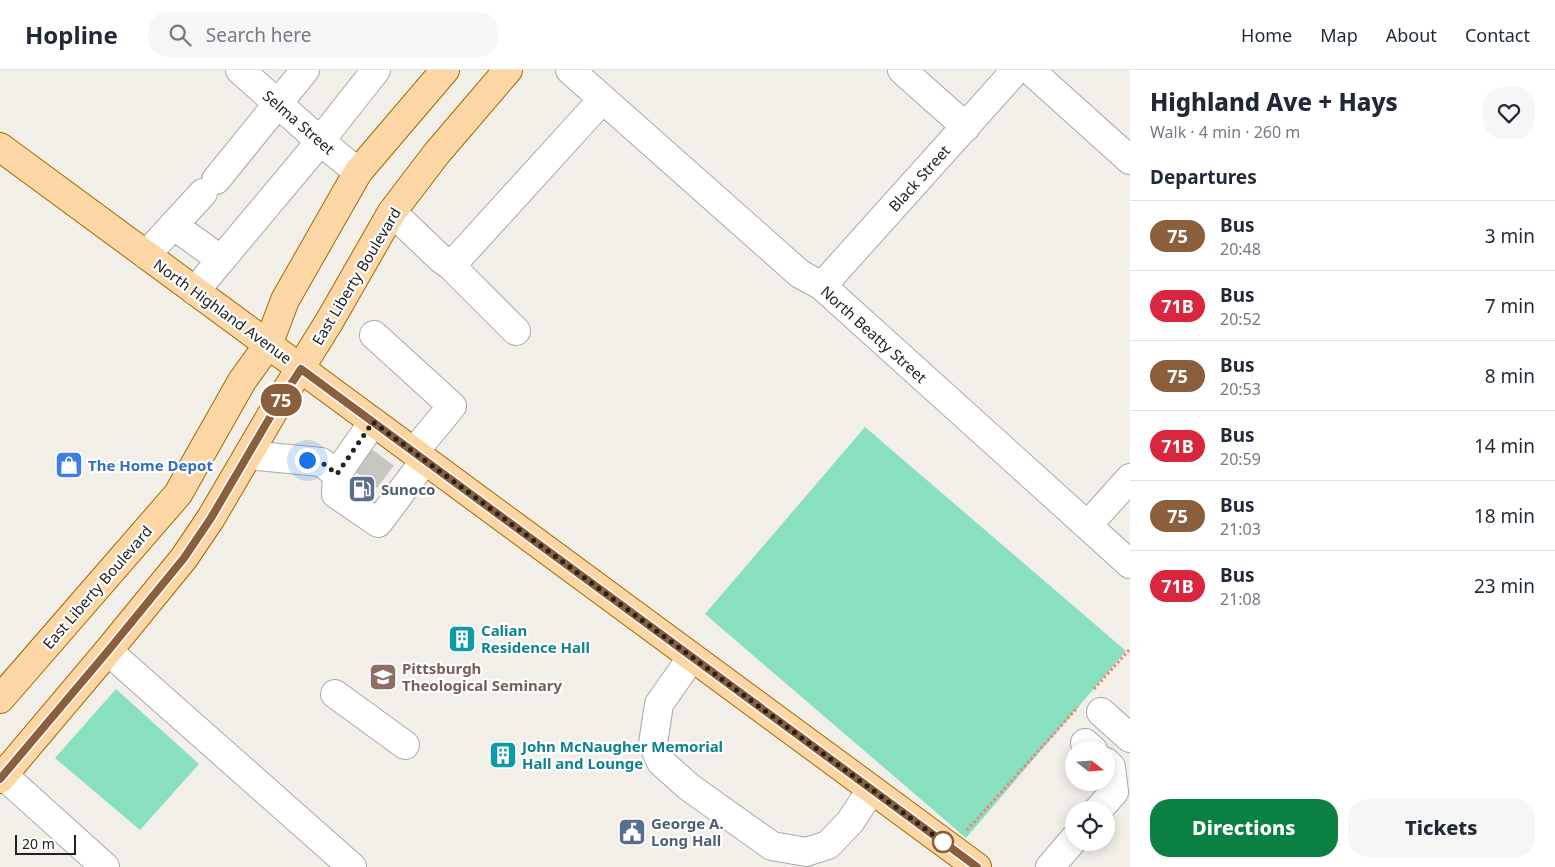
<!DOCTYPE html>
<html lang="en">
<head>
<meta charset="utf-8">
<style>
  :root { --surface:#fff; --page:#f6f6f7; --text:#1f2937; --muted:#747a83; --line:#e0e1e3; --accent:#0b8043 }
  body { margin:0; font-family:"Noto Sans",sans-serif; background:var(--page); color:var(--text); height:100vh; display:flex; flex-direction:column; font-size:19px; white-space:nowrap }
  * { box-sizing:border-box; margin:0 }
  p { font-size:16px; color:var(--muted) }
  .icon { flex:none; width:28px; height:28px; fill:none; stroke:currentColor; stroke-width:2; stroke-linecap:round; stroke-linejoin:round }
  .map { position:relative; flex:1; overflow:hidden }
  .panel { display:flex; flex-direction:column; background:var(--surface); width:425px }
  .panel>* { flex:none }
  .badge { padding:0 10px; border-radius:16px; font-size:18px; line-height:32px }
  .needle { width:32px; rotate:107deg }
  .fabs { position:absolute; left:1065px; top:671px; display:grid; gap:10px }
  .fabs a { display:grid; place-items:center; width:50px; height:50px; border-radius:50%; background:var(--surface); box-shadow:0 2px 12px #0003; font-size:25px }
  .scale { position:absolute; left:15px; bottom:12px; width:61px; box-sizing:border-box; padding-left:5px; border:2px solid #222; border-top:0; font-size:14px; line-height:18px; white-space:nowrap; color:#222; -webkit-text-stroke:4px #fff; paint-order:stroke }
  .you { position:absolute; width:25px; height:25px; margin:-12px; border:4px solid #fff; border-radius:50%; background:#1a73e8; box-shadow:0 0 0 8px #1a73e833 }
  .map>.badge { position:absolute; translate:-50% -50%; box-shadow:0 0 0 2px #fff }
  h2 { padding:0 20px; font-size:19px; line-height:45px }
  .round { display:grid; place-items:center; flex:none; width:52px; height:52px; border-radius:20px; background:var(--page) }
  .headline { display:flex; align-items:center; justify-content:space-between; height:85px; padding:0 20px }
  h1 { font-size:24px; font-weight:800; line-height:38px }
  .primary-button { display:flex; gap:10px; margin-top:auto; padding:10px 20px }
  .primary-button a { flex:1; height:58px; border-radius:20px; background:var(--accent); color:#fff; font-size:20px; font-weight:800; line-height:58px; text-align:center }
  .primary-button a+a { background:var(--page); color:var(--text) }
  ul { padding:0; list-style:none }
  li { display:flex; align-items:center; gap:15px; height:70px; padding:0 20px; border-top:1px solid var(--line) }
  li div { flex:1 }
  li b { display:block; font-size:19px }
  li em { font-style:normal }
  li .badge { min-width:55px; font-weight:700; text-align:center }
  header { display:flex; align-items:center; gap:30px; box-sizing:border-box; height:70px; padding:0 25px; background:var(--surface); border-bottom:1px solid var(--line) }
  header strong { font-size:24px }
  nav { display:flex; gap:28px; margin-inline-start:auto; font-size:18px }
  .search { width:350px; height:45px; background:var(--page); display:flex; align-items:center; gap:12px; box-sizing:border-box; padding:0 18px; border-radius:20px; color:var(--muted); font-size:19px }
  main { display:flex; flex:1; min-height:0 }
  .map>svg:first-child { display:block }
  .pitch { fill:#88e0be }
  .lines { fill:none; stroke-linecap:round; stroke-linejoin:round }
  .minor-tunnel { stroke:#c8c6c1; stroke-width:28; stroke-dasharray:28 14; stroke-linecap:butt }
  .minor-casing { stroke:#a9a9a9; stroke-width:30 }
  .major-casing { stroke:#a06b00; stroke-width:30 }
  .path { stroke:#fa8072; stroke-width:3; stroke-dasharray:2.5 2.5; stroke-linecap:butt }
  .minor { stroke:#fff; stroke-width:28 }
  .major { stroke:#fcd6a4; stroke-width:28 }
  .line-casing { stroke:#fff; stroke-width:11 }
  .line { stroke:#8b5e3c; stroke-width:8 }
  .walk { stroke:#222; stroke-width:5; stroke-dasharray:0 9 }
  .stop-dot { fill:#fff; stroke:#8b5e3c; stroke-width:2.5 }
  .labels { text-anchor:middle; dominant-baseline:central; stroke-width:4.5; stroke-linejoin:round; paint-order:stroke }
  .street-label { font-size:15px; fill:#222; stroke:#fff }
  .shop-label { font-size:15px; font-weight:bold; fill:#366cbe; stroke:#fff; text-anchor:start }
  .service-label { font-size:15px; font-weight:bold; fill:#4e5e75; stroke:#fff; text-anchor:start }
  .culture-label { font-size:15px; font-weight:bold; fill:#0d838f; stroke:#fff; text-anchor:start }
  .education-label { font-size:15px; font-weight:bold; fill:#785e54; stroke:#fff; text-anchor:start }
</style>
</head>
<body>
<header>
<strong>Hopline</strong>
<div class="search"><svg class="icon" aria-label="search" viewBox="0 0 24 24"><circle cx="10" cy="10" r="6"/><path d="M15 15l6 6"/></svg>Search here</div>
<nav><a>Home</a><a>Map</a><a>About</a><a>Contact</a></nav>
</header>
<main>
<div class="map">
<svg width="1130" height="797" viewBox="0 0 1130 797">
  <rect width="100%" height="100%" fill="#f2efe9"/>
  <path class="pitch" d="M 865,357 L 1126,581 L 966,768 L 705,544 Z
    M 116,619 L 199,694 L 140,760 L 55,688 Z"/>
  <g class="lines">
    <path class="minor-tunnel" d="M 363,390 L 391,411"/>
    <g class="minor-casing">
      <path id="minor" d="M 240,0 L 320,71 L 358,102
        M 570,0 L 800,204 L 822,216 L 1130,494
        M 902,0 L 966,57
        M 1030,0 L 1130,90
        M 216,110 L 305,0
        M 392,142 L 440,188 L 451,196 L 516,261
        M 173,155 L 220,189
        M 146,185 L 203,123
        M 451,196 L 602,30
        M 822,216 L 1016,0
        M 195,221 L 313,80 L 376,0
        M 374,265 L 452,336 L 414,382
        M 248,385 L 321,392 L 337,404 L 373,352
        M 337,404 L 336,424 L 378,453 L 425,390
        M 1088,455 L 1130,408
        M 108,581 L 352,797
        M 692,587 L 659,634 L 653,674 L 661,692 L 689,717 L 772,776 L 806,782 L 828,775 L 850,752 L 871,720
        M 335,624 L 405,675
        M 1101,642 L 1130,668
        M 1085,673 L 1093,680
        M 3,705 L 105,797
        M 1098,740 L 1114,722 L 1111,697 L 1106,692
        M 1050,797 L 1074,769"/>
    </g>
    <g class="major-casing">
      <path id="major" d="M 0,77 L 977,797
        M 0,629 L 178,424 L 242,311 L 268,275 L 285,230 L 358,102 L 445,0
        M 0,709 L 108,581 L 184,488 L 211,448 L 276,337 L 329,252 L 392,142 L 437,83 L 508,0"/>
    </g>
    <path class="path" d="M 1094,619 L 1130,579
      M 967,760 L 1078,637"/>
    <use href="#minor" class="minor"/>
    <use href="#major" class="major"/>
  </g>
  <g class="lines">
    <g class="line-casing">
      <path id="line" d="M 0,709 L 108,581 L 184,488 L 211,448 L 276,337 L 301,299 L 977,797"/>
    </g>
    <use href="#line" class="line"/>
    <path class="walk" d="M 307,390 L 321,392 L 337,404 L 373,352 L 943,772"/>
  </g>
  <defs>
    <g id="shop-square" transform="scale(1.4375)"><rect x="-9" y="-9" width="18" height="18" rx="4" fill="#3f7fe0" stroke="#fff"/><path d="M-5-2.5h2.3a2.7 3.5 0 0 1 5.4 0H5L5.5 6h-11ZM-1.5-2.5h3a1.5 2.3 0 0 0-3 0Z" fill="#fff"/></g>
    <g id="fuel-square" transform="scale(1.4375)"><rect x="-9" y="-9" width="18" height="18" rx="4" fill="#5c6f8a" stroke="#fff"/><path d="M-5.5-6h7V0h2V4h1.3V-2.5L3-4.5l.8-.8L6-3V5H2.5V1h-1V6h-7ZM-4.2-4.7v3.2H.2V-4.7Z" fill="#fff"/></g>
    <g id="building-square" transform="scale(1.4375)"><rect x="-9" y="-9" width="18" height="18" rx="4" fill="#0f9aa8" stroke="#fff"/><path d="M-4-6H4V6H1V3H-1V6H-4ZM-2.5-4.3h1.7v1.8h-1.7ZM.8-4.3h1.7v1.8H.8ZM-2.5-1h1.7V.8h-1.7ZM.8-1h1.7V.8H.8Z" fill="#fff"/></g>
    <g id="university-square" transform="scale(1.4375)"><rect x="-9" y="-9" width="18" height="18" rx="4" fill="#8d6e63" stroke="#fff"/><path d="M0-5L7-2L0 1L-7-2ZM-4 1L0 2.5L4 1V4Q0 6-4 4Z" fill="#fff"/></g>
    <g id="civic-square" transform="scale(1.4375)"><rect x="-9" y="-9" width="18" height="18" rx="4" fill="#5c6f8a" stroke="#fff"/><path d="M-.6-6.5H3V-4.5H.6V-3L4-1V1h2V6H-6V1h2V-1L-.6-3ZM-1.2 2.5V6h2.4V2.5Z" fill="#fff"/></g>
  </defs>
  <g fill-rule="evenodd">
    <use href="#shop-square" x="69" y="395"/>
    <use href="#fuel-square" x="362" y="419"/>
    <use href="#building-square" x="462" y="569"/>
    <use href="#university-square" x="383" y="607"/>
    <use href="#building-square" x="503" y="685"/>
    <use href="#civic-square" x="632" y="762"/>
  </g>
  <circle class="stop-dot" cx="943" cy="772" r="10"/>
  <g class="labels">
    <g class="street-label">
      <text transform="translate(299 52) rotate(41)">Selma Street</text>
      <text transform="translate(919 108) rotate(-48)">Black Street</text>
      <text transform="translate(356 206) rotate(-59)">East Liberty Boulevard</text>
      <text transform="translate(223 241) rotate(36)">North Highland Avenue</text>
      <text transform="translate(874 264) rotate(42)">North Beatty Street</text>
      <text transform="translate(97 517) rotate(-49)">East Liberty Boulevard</text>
    </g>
    <g class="shop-label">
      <text x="88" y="395">The Home Depot</text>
    </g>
    <g class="service-label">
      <text x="381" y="419">Sunoco</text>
      <text x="651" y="753">George A.<tspan x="651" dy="17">Long Hall</tspan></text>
    </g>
    <g class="culture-label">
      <text x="481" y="560">Calian<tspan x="481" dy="17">Residence Hall</tspan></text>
      <text x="522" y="676">John McNaugher Memorial<tspan x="522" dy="17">Hall and Lounge</tspan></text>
    </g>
    <g class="education-label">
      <text x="402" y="598">Pittsburgh<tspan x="402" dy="17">Theological Seminary</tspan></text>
    </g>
  </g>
</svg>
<div class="fabs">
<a><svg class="needle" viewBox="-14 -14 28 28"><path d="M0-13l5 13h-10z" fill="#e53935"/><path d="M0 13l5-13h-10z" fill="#747a83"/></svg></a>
<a><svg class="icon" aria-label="locate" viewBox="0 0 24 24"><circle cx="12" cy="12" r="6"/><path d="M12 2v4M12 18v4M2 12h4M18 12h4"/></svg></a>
</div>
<div class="scale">20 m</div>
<div class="you" style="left:307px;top:390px"></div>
<b class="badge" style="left:281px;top:330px;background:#8b5e3c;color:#fff">75</b>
</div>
<section class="panel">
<div class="headline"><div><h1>Highland Ave + Hays</h1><p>Walk · 4 min · 260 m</p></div><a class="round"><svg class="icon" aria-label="heart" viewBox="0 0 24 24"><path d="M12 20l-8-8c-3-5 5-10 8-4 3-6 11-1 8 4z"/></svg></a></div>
<h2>Departures</h2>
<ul>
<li><span class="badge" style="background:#8b5e3c;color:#fff">75</span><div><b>Bus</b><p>20:48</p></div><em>3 min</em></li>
<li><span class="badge" style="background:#d7263d;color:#fff">71B</span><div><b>Bus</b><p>20:52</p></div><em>7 min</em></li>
<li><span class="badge" style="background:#8b5e3c;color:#fff">75</span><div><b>Bus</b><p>20:53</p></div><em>8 min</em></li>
<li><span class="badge" style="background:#d7263d;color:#fff">71B</span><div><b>Bus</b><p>20:59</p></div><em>14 min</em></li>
<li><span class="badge" style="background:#8b5e3c;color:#fff">75</span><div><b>Bus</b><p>21:03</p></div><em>18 min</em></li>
<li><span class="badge" style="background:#d7263d;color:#fff">71B</span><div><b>Bus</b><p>21:08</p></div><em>23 min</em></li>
</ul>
<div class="primary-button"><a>Directions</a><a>Tickets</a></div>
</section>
</main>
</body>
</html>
